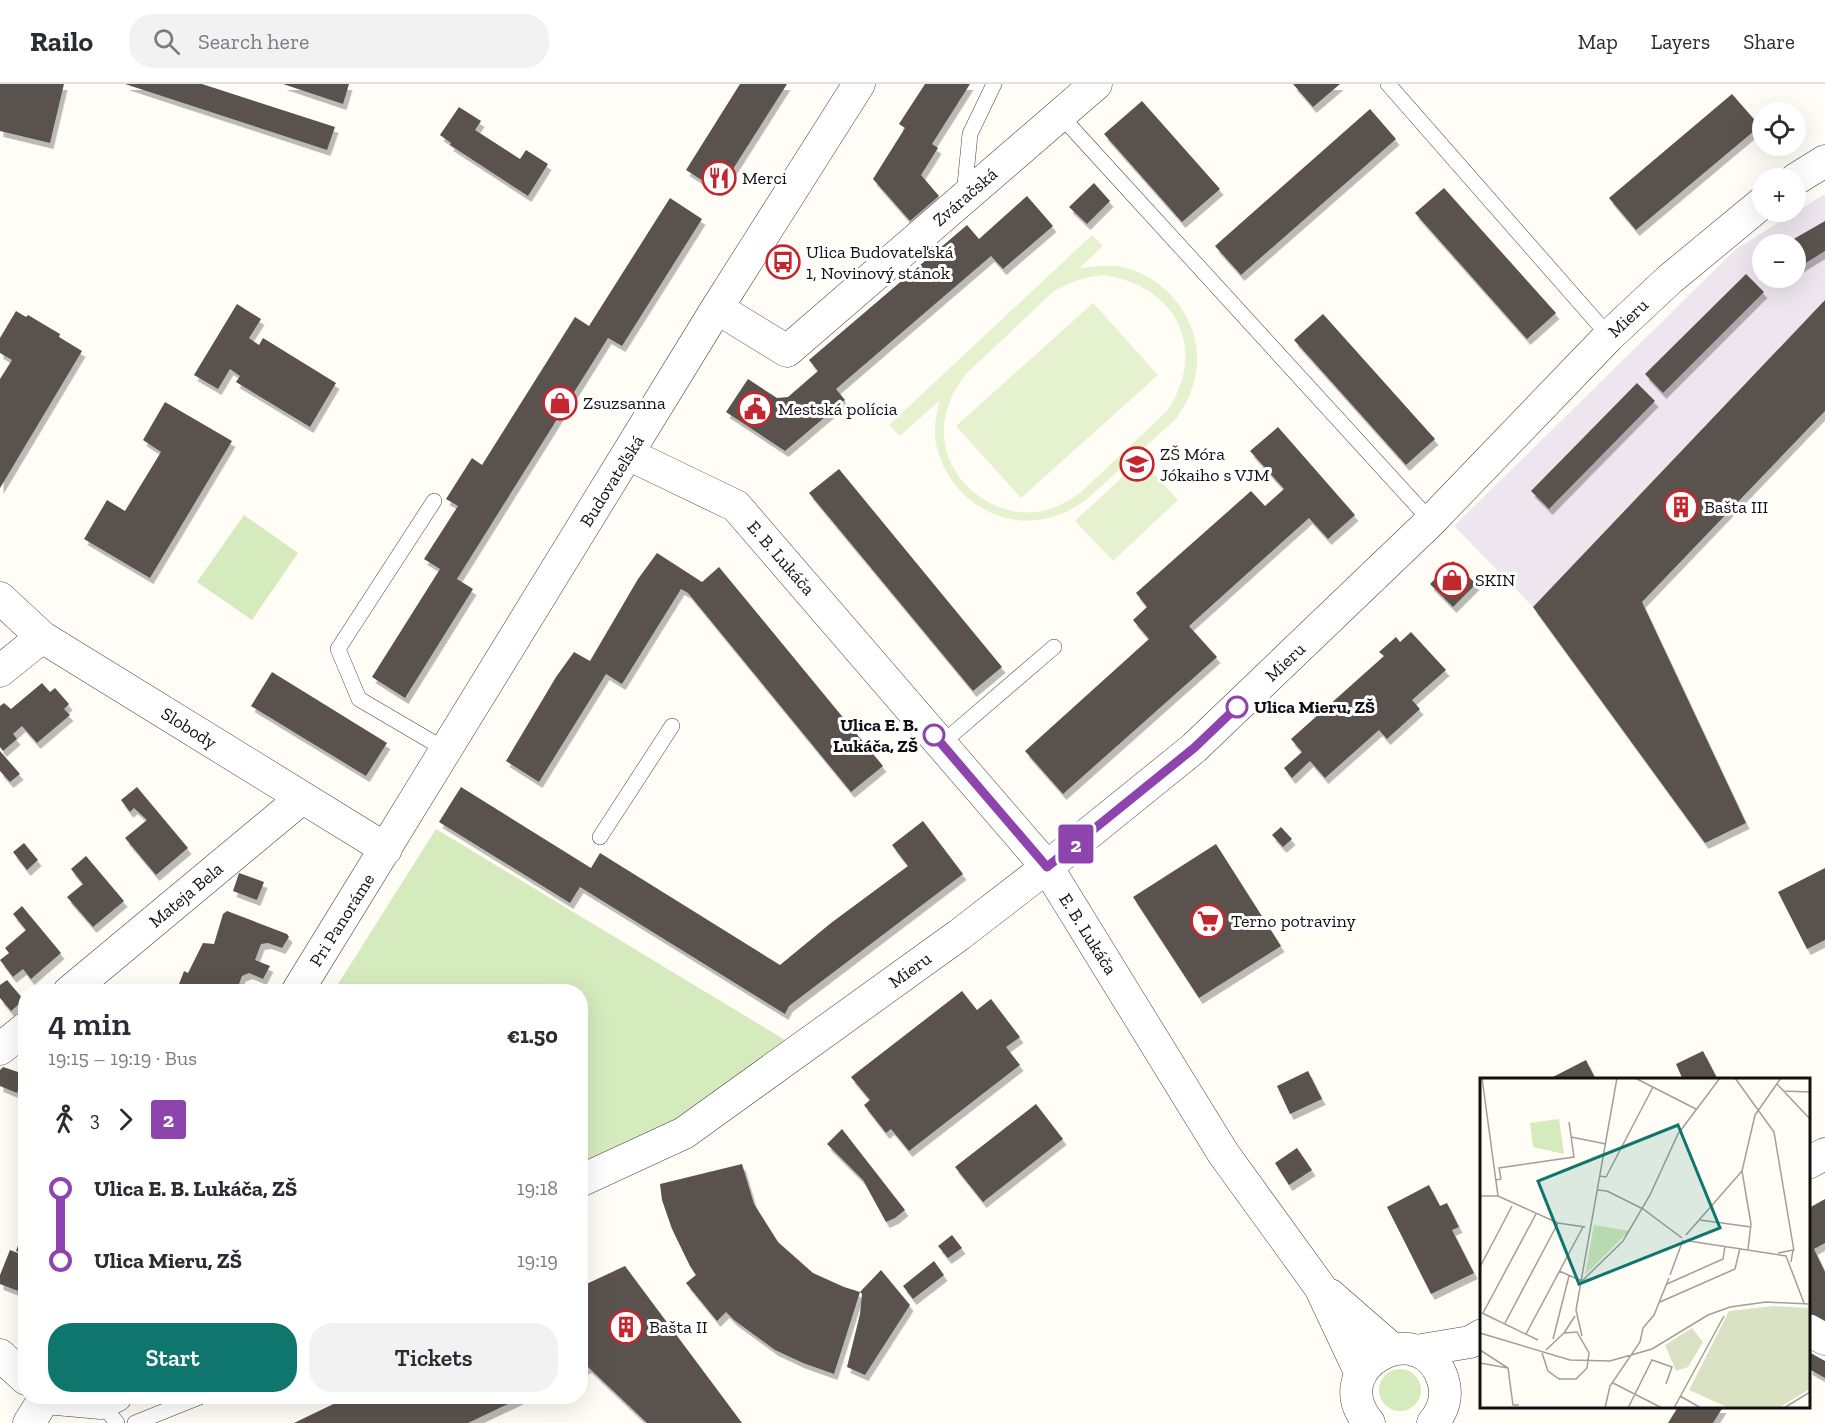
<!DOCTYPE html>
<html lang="en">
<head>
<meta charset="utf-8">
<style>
  :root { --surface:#fff; --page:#f2f2f3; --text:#2b2b33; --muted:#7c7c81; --line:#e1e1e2; --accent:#0f766e }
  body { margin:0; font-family:"Zilla Slab",serif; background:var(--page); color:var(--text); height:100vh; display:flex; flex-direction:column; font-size:22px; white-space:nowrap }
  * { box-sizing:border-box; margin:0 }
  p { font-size:20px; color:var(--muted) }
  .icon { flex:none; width:33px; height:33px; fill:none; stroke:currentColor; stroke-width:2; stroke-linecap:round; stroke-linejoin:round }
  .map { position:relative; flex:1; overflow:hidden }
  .drawer { position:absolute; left:18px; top:900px; width:570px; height:420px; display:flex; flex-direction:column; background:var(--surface); border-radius:24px; box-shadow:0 6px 24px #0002 }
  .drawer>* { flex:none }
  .badge { padding:0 12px; border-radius:4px; font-size:21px; line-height:39px }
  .buttons { position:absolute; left:1752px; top:18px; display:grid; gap:12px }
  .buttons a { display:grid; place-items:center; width:54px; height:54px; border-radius:50%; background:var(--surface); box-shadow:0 6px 24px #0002; font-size:30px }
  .map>.badge { position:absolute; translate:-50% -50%; box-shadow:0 0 0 3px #fff }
  .legs { display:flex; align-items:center; gap:9px; height:66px; padding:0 30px; font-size:20px }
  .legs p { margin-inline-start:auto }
  .overview { display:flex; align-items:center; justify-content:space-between; height:102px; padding:0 30px }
  h1 { font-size:33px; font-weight:600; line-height:45px }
  .cta { display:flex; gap:12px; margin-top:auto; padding:12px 30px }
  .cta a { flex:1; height:69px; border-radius:24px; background:var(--accent); color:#fff; font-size:24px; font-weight:600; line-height:69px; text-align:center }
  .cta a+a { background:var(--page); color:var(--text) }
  ul { padding:0 30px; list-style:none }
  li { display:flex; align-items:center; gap:21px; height:72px; font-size:22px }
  li i { display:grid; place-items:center; width:9px; height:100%; margin:0 8px; background:currentColor }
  li i::after { content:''; width:15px; height:15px; margin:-8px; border:4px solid; border-radius:50%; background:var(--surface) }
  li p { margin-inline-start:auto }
  li:first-child i { background:linear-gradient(#0000 50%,currentColor 0) }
  li:last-child i { background:linear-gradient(currentColor 50%,#0000 0) }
  header { display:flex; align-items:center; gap:36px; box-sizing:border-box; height:84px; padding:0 30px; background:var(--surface); border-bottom:2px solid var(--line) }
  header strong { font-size:28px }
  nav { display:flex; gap:33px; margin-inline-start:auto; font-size:21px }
  .search { width:420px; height:54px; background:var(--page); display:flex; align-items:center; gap:15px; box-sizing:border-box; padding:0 21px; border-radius:24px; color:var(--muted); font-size:22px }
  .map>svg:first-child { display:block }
  .industrial { fill:#eee6ef; fill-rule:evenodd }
  .green { fill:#d5ebbd }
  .pitch { fill:#e6f2cf; fill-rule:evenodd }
  .building { fill:#5a524d; filter:url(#shadow) }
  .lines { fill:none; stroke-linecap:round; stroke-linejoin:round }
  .service-casing { stroke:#444; stroke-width:16 }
  .minor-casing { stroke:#444; stroke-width:33 }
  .service { stroke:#fff; stroke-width:15 }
  .minor { stroke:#fff; stroke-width:32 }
  .line-1-casing { stroke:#fff; stroke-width:14 }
  .line-1 { stroke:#8e44ad; stroke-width:9 }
  .stop-1-dot { fill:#fff; stroke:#8e44ad; stroke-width:3 }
  .labels { text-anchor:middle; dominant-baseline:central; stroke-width:6; stroke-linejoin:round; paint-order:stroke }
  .poi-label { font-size:18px; fill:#111; stroke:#fff; text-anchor:start }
  .street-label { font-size:18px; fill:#111; stroke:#fff }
  .stop-label { font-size:18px; font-weight:bold; fill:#111; stroke:#fff; text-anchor:start }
  .inset-road { fill:none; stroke:#a09f9a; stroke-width:1.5 }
  .view { fill:#0f766e; fill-opacity:0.15; stroke:#0f766e; stroke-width:3 }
  .inset-edge { fill:none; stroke:#111; stroke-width:3 }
</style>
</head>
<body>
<header>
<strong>Railo</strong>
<div class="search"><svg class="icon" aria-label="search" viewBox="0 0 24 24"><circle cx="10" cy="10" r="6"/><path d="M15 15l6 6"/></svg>Search here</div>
<nav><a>Map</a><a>Layers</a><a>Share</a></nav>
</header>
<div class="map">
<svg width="1825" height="1339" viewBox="0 0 1825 1339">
  <defs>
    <filter id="shadow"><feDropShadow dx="3.5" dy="6" stdDeviation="0" flood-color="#0004"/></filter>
  </defs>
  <rect width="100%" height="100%" fill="#fffdf5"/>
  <path class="industrial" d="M 1825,110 L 1825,216 L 1533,523 L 1454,442 L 1736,165 ZM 1762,160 L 1796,160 L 1796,194 L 1762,194 Z"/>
  <path class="green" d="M 244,431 L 298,469 L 252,536 L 197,498 Z
    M 436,745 L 795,962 L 650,1054 L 581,1086 L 580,908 L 333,908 Z
    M1379 1306a21 21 0 1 1 42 0a21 21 0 1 1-42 0Z"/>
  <path class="pitch" d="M 1092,151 L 1103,162 L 1080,184 C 1093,183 1105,181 1117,182 C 1166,190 1205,239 1196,289 C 1193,306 1186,320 1176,335 L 1087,415 C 1077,422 1067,429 1055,432 C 999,451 941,409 935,352 C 934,340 937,328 940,316 L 900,352 L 889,341 ZM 1103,191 C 1176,201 1209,265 1167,327 L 1080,409 C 1069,416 1059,423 1047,426 C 992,440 935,391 945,334 C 948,317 956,303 967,289 L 1054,207 C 1070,198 1085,193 1103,191 Z
    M 1093,219 L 1158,291 L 1021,414 L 956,342 Z
    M 1141,376 L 1178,416 L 1113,477 L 1075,437 Z"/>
  <path class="building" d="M 0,0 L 64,0 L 50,59 L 0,47 Z
    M 125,0 L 202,0 L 335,43 L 327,66 Z
    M 283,0 L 349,0 L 343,20 Z
    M 740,0 L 787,0 L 719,107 L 686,86 Z
    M 925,0 L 970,0 L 932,60 L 938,64 L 921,91 L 939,112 L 910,137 L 873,95 L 905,44 L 899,40 Z
    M 1293,0 L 1340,0 L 1313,23 Z
    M 1732,10 L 1760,42 L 1636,146 L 1609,114 Z
    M 1142,17 L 1220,105 L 1182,138 L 1104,50 Z
    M 459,23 L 481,37 L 475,46 L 520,75 L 526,66 L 548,80 L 528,112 L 450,61 L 451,59 L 440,51 Z
    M 1370,25 L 1396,55 L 1241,191 L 1215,162 Z
    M 1094,99 L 1110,117 L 1087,140 L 1069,123 Z
    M 1444,104 L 1556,229 L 1527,255 L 1415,129 Z
    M 1027,112 L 1053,142 L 1003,185 L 991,172 L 836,305 L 845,316 L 785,367 L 726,328 L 748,295 L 777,314 L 788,313 L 818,287 L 809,276 L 967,141 L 979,155 Z
    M 670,114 L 702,135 L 622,262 L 608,254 L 457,495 L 473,505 L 405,614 L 372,593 L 440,485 L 424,475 L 458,422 L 446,415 L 472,374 L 482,381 L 575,233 L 589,242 Z
    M 1825,137 L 1825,167 L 1796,185 L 1796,160 L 1785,160 Z
    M 1746,190 L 1764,208 L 1663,309 L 1645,290 Z
    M 1825,216 L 1825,327 L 1642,518 L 1746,739 L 1705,759 L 1533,523 Z
    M 237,220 L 261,235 L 249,254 L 259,261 L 263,254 L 336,299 L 310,343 L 236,298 L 240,292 L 230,285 L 218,305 L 194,291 Z
    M 16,227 L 26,233 L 28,231 L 60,250 L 59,253 L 82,267 L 0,404 L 0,295 L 12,276 L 0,269 L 0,254 Z
    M 1323,230 L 1435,355 L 1406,381 L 1294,256 Z
    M 1637,299 L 1655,317 L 1549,425 L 1531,407 Z
    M 165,318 L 232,357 L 150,494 L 84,455 L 107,416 L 125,427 L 161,368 L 143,356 Z
    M 1278,343 L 1355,431 L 1328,455 L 1309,434 L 1189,542 L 1217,573 L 1063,710 L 1025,667 L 1149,555 L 1133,536 L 1147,523 L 1136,509 L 1251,407 L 1265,422 L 1284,405 L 1250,367 Z
    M 839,385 L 1002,583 L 973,607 L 809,409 Z
    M 657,469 L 702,498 L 719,483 L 883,682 L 851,708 L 688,509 L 681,505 L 622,600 L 606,590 L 539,698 L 506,677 L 556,593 L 574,568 L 590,577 L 638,495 Z
    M 1453,477 L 1476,500 L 1453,523 L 1430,500 Z
    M 1411,548 L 1446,586 L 1412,616 L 1420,625 L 1387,655 L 1379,646 L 1325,694 L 1310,677 L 1292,694 L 1284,684 L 1302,668 L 1291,655 L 1384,572 L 1379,568 L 1396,553 L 1400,558 Z
    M 272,588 L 387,659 L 366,692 L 251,622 Z
    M 42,599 L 50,608 L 55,604 L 69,620 L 64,625 L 70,631 L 37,659 L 22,642 L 13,650 L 17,655 L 3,667 L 0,663 L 0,622 L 4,619 L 11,625 Z
    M 0,667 L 20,690 L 10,698 L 0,687 Z
    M 137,703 L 188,764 L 156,791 L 125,754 L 147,736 L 134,724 L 130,728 L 121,716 Z
    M 461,703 L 591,784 L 600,769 L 780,881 L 831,839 L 908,782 L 892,761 L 923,737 L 963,790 L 789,922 L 785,930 L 580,803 L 570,819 L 439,738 Z
    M 1281,743 L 1292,755 L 1283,763 L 1272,751 Z
    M 24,759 L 38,776 L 27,786 L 13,768 Z
    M 1216,760 L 1281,862 L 1199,914 L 1133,813 Z
    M 86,772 L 124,817 L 93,843 L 67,813 L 83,800 L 71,785 Z
    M 1825,784 L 1825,856 L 1807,865 L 1778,808 Z
    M 239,789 L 264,798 L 257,816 L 233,807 Z
    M 22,822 L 61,869 L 31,895 L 23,885 L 13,893 L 0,876 L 9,869 L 5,864 L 26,846 L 13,830 Z
    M 227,827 L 287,850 L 289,853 L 282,864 L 268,859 L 261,860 L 255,876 L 270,882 L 263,895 L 249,889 L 242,892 L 236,908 L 176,908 L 184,887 L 188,889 L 203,859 L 214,860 L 223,830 Z
    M 7,896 L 24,916 L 11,927 L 0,914 L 0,901 Z
    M 962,907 L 977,926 L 991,915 L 1020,953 L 1006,963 L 1020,981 L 909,1067 L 891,1045 L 886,1049 L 864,1021 L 870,1016 L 851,993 Z
    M 1703,967 L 1717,994 L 1713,996 L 1683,996 L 1676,980 Z
    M 1586,976 L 1596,996 L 1547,996 Z
    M 3,983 L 24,990 L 17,1009 L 0,1002 L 0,986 Z
    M 1308,987 L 1322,1015 L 1290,1030 L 1277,1002 Z
    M 1036,1020 L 1063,1055 L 983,1118 L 955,1083 Z
    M 842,1045 L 905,1126 L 895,1134 L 886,1138 L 863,1096 L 827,1060 Z
    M 1297,1064 L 1312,1086 L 1289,1101 L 1275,1079 Z
    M 742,1080 L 754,1120 L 778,1158 L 813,1189 L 844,1203 L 860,1208 L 834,1290 L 803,1279 L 775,1266 L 734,1236 L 726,1228 L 717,1237 L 686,1199 L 696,1191 L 690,1182 L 672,1145 L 662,1116 L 660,1100 Z
    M 1429,1101 L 1440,1122 L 1447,1119 L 1459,1143 L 1452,1146 L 1474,1189 L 1431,1210 L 1387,1123 Z
    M 1825,1115 L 1825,1159 L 1814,1165 L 1825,1188 L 1825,1238 L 1809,1229 L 1809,1124 Z
    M 25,1142 L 26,1142 L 26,1170 L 16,1167 Z
    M 952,1151 L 962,1164 L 948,1174 L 938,1162 Z
    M 10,1166 L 26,1172 L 26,1210 L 0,1200 L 0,1191 Z
    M 934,1177 L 944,1191 L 913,1215 L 903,1202 Z
    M 625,1182 L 742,1339 L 647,1339 L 588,1283 L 580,1287 L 580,1203 Z
    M 881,1186 L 910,1221 L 865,1291 L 847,1283 L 860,1230 L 862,1210 L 860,1208 Z
    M 1809,1268 L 1825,1277 L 1825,1294 L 1809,1285 Z
    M 350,1312 L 525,1312 L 468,1339 L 294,1339 Z
    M 1678,1323 L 1723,1323 L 1713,1339 L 1668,1339 Z"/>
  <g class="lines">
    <g class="service-casing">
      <path id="service" d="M 1388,0 L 1609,252
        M 1060,31 L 1431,437
        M 964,111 L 970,50 L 994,0
        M 434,417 L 338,565 L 359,615 L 446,666
        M 941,660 L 1054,563
        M 600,753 L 672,642
        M 101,1319 L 117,1339
        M 135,1339 L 202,1312"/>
    </g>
    <g class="minor-casing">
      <path id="minor" d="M 1796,95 L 1825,77
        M 717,224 L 787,267 L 1096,0
        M 628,370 L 736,422 L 1047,783 L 1223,1069 L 1320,1203 L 1361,1290
        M 0,514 L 42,553 L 386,765
        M 0,587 L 42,553
        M 69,908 L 302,714
        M 297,908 L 717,224 L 859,0
        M 0,965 L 26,944
        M 1808,1079 L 1825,1070
        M 580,1097 L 684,1049 L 959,851 L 1047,783 L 1194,664 L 1431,437 L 1609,252 L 1670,195 L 1762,119
        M 1330,1211 L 1392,1265
        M 1808,1246 L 1825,1255
        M 1416,1267 L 1470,1258 L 1482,1251
        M 0,1271 L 26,1295
        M 45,1314 L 101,1319 L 116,1312
        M 29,1339 L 46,1312
        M 1369,1339 C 1321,1282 1422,1229 1443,1296 C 1448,1312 1443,1327 1433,1339"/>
    </g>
    <use href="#service" class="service"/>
    <use href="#minor" class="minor"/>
  </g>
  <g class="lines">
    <g class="line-1-casing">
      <path id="line-1" d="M 934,651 L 1047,783 L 1194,664 L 1237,623"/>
    </g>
    <use href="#line-1" class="line-1"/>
  </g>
  <defs>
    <g id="restaurant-ring" transform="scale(1.725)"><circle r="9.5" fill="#fff" stroke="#c4262e" stroke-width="1.5"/><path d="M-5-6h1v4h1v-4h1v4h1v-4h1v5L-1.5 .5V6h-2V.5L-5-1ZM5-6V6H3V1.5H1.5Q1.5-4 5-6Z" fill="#c4262e"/></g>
    <g id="bus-ring" transform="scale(1.725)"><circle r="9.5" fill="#fff" stroke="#c4262e" stroke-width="1.5"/><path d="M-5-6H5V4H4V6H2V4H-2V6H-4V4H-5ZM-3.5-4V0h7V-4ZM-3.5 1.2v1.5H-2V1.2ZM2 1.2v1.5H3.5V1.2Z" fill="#c4262e"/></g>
    <g id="shop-ring" transform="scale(1.725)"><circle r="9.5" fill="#fff" stroke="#c4262e" stroke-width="1.5"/><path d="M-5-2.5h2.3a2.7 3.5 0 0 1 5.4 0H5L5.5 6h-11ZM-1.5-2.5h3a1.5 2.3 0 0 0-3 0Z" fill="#c4262e"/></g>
    <g id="civic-ring" transform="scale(1.725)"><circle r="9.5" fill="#fff" stroke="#c4262e" stroke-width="1.5"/><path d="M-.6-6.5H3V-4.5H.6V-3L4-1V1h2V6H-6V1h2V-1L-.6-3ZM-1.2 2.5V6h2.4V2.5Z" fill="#c4262e"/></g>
    <g id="school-ring" transform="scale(1.725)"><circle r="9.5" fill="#fff" stroke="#c4262e" stroke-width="1.5"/><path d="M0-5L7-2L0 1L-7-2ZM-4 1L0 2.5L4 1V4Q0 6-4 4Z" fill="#c4262e"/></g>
    <g id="building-ring" transform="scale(1.725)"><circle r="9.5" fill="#fff" stroke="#c4262e" stroke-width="1.5"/><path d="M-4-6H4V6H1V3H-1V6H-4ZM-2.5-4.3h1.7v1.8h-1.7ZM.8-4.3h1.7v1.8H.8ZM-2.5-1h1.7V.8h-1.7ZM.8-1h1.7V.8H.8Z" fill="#c4262e"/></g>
    <g id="supermarket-ring" transform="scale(1.725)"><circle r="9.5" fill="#fff" stroke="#c4262e" stroke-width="1.5"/><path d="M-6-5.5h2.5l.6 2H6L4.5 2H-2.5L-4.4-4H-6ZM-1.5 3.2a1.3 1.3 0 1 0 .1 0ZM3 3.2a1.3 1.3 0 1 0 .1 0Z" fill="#c4262e"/></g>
  </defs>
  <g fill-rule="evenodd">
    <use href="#restaurant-ring" x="719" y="94"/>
    <use href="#bus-ring" x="783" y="178"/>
    <use href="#shop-ring" x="560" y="319"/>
    <use href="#civic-ring" x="755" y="325"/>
    <use href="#school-ring" x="1137" y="380"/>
    <use href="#building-ring" x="1681" y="423"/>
    <use href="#shop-ring" x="1452" y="496"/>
    <use href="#supermarket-ring" x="1208" y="837"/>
    <use href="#building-ring" x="626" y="1243"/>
  </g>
  <g class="stop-1-dot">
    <circle cx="1237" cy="623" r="10"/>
    <circle cx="934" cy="651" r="10"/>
  </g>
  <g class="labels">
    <g class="poi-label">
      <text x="742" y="94">Merci</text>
      <text x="806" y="168">Ulica Budovateľská<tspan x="806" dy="21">1, Novinový stánok</tspan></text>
      <text x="583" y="319">Zsuzsanna</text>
      <text x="778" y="325">Mestská polícia</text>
      <text x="1160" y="370">ZŠ Móra<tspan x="1160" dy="21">Jókaiho s VJM</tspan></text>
      <text x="1704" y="423">Bašta III</text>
      <text x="1475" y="496">SKIN</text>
      <text x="1231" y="837">Terno potraviny</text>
      <text x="649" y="1243">Bašta II</text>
    </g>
    <g class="street-label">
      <text transform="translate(965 113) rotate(-41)">Zváračská</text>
      <text transform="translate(1628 234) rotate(-43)">Mieru</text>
      <text transform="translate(612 397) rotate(-58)">Budovateľská</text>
      <text transform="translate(781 474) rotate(49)">E. B. Lukáča</text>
      <text transform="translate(1285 578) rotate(-43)">Mieru</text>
      <text transform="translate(189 644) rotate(32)">Slobody</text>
      <text transform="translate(186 811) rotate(-40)">Mateja Bela</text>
      <text transform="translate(342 836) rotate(-58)">Pri Panoráme</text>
      <text transform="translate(1088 850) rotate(58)">E. B. Lukáča</text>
      <text transform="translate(910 886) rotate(-36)">Mieru</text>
    </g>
    <g class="stop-label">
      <text x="1254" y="623">Ulica Mieru, ZŠ</text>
      <text x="918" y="641" text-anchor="end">Ulica E. B.<tspan x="918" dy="21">Lukáča, ZŠ</tspan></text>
    </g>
  </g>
  <g transform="translate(1480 994)">
    <rect width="330" height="330" fill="#fffdf5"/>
    <path d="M 79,41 L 84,76 L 53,69 L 50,45 ZM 114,147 L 149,153 L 105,197 Z" fill="#d5ebbd"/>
    <path d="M 294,228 L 330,230 L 330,311 L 298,330 L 249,330 L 209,312 L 249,233 ZM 212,250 L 223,264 L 208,289 L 196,293 L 185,267 Z" fill="#d9e3c4"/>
    <path class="inset-road" d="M 2,0 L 18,118M 155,0 L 216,31M 255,0 L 294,54 L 314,173M 297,6 L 330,41M 303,13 L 330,14M 91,59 L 126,66M 120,98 L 126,99 L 173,9M 16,102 L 21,101 L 19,90 L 94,79 L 89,44M 117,112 L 127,113 L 163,131 L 202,160M 0,118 L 18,118 L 78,145 L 105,149M 220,142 L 271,149M 206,157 L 262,93M 209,163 L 306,178 L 324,225M 268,171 L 271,146 L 262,93 L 275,37 L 301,0M 298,175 L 313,172 L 311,184M 0,189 L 32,128M 79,193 L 102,203M 190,197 L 203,162M 102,203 L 143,163 L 170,117 L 198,56 L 240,0M 187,206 L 243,181 L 245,168M 180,224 L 255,191 L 260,170M 2,235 L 58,262M 3,235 L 56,136M 25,245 L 78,145M 0,255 L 90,282 L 130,283 L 172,271 L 228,237 L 250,229 L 286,224 L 330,226M 84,255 L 95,238M 46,256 L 103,149M 102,258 L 96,232 L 137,0M 73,261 L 89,198M 0,272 L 28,290 L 33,327 L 39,327M 62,275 L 68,293 L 79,301 L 96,301 L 107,290 L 109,275 L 97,254 L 84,255 L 66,272M 0,285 L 28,290M 133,305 L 182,330M 200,318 L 221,330M 125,330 L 130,308 L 160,264 L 163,250 L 174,237 L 189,200M 148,330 L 172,282 L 192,289 L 186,306M 194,330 L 244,238M 304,330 L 330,314"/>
    <path class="view" d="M 198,47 L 240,150 L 99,206 L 58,103 Z"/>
    <rect width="330" height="330" class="inset-edge"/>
  </g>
</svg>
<div class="buttons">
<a><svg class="icon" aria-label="locate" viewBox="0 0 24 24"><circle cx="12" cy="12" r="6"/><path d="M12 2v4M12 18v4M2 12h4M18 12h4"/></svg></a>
<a>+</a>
<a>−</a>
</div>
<b class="badge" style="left:1076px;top:760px;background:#8e44ad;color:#fff">2</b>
<section class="drawer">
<div class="overview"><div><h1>4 min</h1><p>19:15 – 19:19 · Bus</p></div><b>€1.50</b></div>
<div class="legs"><svg class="icon" aria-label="walk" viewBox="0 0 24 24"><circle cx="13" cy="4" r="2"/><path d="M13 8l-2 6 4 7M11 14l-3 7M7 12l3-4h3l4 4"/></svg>3<svg class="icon" aria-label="forward" viewBox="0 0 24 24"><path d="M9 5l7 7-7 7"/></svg><b class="badge" style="background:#8e44ad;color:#fff">2</b></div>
<ul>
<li><i style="color:#8e44ad"></i><b>Ulica E. B. Lukáča, ZŠ</b><p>19:18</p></li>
<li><i style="color:#8e44ad"></i><b>Ulica Mieru, ZŠ</b><p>19:19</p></li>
</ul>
<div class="cta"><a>Start</a><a>Tickets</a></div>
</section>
</div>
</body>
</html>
